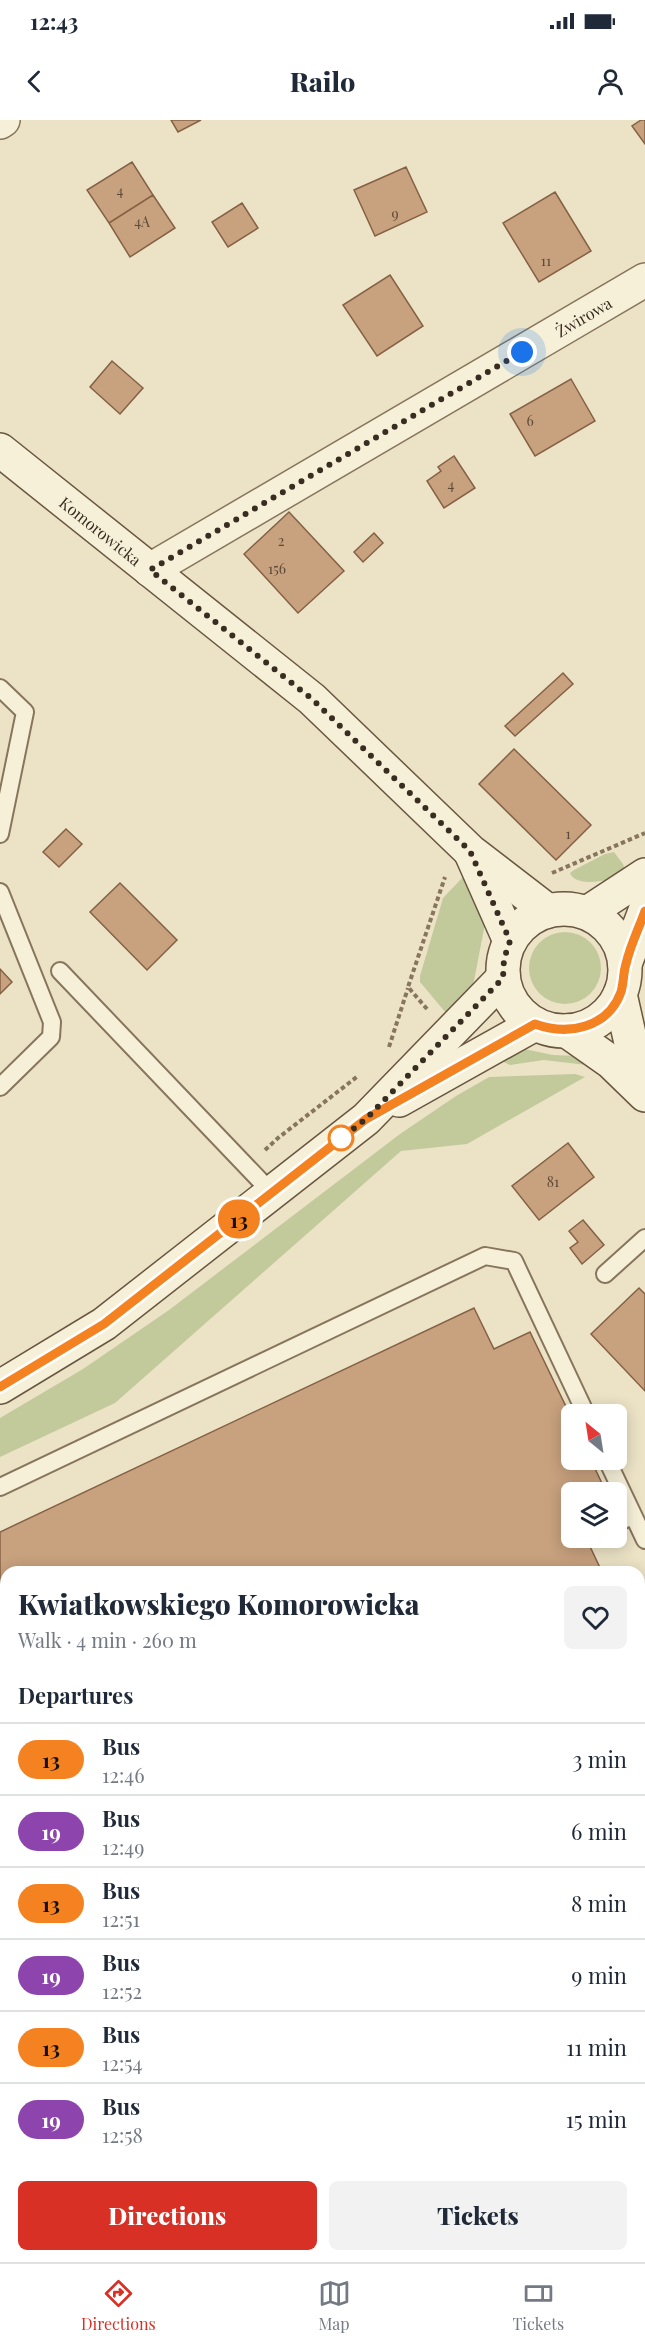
<!DOCTYPE html>
<html lang="en">
<head>
<meta charset="utf-8">
<style>
  :root { --surface:#fff; --page:#f2f2f3; --text:#1f2937; --muted:#747a83; --line:#e0e1e3; --accent:#d93025 }
  body { margin:0; font-family:"Playfair Display",serif; background:var(--page); color:var(--text); height:100vh; display:flex; flex-direction:column; font-size:22px; white-space:nowrap }
  * { box-sizing:border-box; margin:0 }
  p { font-size:20px; color:var(--muted) }
  .icon { flex:none; width:33px; height:33px; fill:none; stroke:currentColor; stroke-width:2; stroke-linecap:round; stroke-linejoin:round }
  .map { position:relative; flex:1; overflow:hidden }
  .side { position:absolute; left:0px; top:1446px; width:645px; height:696px; display:flex; flex-direction:column; background:var(--surface); border-radius:18px 18px 0 0; box-shadow:0 3px 15px #0003 }
  .side>* { flex:none }
  .badge { padding:0 12px; border-radius:20px; font-size:21px; line-height:39px }
  .needle { width:39px; rotate:330deg }
  .tools { position:absolute; left:561px; top:1284px; display:grid; gap:12px }
  .tools a { display:grid; place-items:center; width:66px; height:66px; border-radius:9px; background:var(--surface); box-shadow:0 3px 15px #0003; font-size:30px }
  .you { position:absolute; width:30px; height:30px; margin:-15px; border:4px solid #fff; border-radius:50%; background:#1a73e8; box-shadow:0 0 0 9px #1a73e833 }
  .map>.badge { position:absolute; translate:-50% -50%; box-shadow:0 0 0 3px #fff }
  h2 { padding:0 18px; font-size:22px; line-height:54px }
  .round { display:grid; place-items:center; flex:none; width:63px; height:63px; border-radius:9px; background:var(--page) }
  .overview { display:flex; align-items:center; justify-content:space-between; height:102px; padding:0 18px }
  h1 { font-size:28px; font-weight:800; line-height:45px }
  .button { display:flex; gap:12px; margin-top:auto; padding:12px 18px }
  .button a { flex:1; height:69px; border-radius:9px; background:var(--accent); color:#fff; font-size:24px; font-weight:800; line-height:69px; text-align:center }
  .button a+a { background:var(--page); color:var(--text) }
  ul { padding:0; list-style:none }
  li { display:flex; align-items:center; gap:18px; height:72px; padding:0 18px; border-top:2px solid var(--line) }
  li div { flex:1 }
  li b { display:block; font-size:22px }
  li em { font-style:normal }
  li .badge { min-width:66px; font-weight:700; text-align:center }
  .status { display:flex; justify-content:space-between; align-items:center; height:42px; padding:0 30px; background:var(--surface); direction:ltr }
  .status svg { height:16px; fill:currentColor }
  header { display:flex; justify-content:space-between; align-items:center; height:78px; padding:0 18px; background:var(--surface); font-size:27px; font-weight:800 }
  .menu { display:flex; justify-content:space-around; align-items:center; height:84px; border-top:2px solid var(--line); background:var(--surface); font-size:16px; color:var(--muted) }
  .menu a { display:grid; justify-items:center; gap:3px }
  .menu .current { color:var(--accent) }
  .map>svg:first-child { display:block }
  .green { fill:#c2ca9b }
  .water { fill:#a7c0ba; stroke:#6e8e88; stroke-width:1.5 }
  .building { fill:#c8a17e; stroke:#856144; stroke-width:1.5 }
  .lines { fill:none; stroke-linecap:round; stroke-linejoin:round }
  .lane-casing { stroke:#87755d; stroke-width:20 }
  .street-casing { stroke:#87755d; stroke-width:36 }
  .secondary-casing { stroke:#695640; stroke-width:36 }
  .path { stroke:#87755d; stroke-width:4; stroke-dasharray:4.5 3; stroke-linecap:butt }
  .lane { stroke:#f7f0d9; stroke-width:16 }
  .street { stroke:#f7f0d9; stroke-width:33 }
  .secondary { stroke:#f7f0d9; stroke-width:33 }
  .line-casing { stroke:#fff; stroke-width:14 }
  .line { stroke:#f58220; stroke-width:9 }
  .walk { stroke:#382d20; stroke-width:6; stroke-dasharray:0 10.8 }
  .stop-dot { fill:#fff; stroke:#f58220; stroke-width:3 }
  .labels { text-anchor:middle; dominant-baseline:central; stroke-width:4.5; stroke-linejoin:round; paint-order:stroke }
  .number-label { font-size:14px; fill:#5c4a38 }
  .street-label { font-size:16px; fill:#382d20; stroke:#f4edd6 }
</style>
</head>
<body>
<div class="status"><b>12:43</b><svg viewBox="0 0 49 12"><path d="M0 12V9h3v3zM5 12V6h3v6zM10 12V3h3v9zM15 12V0h3v12zM26 1h20v11H26zM47 4h2v5h-2z"/></svg></div>
<header><svg class="icon" aria-label="back" viewBox="0 0 24 24"><path d="M15 5l-7 7 7 7"/></svg>Railo<svg class="icon" aria-label="person" viewBox="0 0 24 24"><circle cx="12" cy="8" r="4"/><path d="M4 21q1-7 8-7t8 7"/></svg></header>
<div class="map">
<svg width="645" height="2142" viewBox="0 0 645 2142">
  <rect width="100%" height="100%" fill="#ece3c6"/>
  <path class="green" d="M 614,732 L 623,744 L 626,753 C 615,760 576,769 570,753 L 574,750 L 605,734 Z
    M 464,756 L 485,790 L 484,809 L 473,866 L 451,899 L 420,862 L 420,856 L 443,778 Z
    M529 848a36 36 0 1 1 72 0a36 36 0 1 1-72 0Z
    M 524,929 L 553,935 L 578,936 L 595,946 L 544,940 L 510,945 L 495,938 Z
    M 575,954 L 585,957 L 467,1024 L 401,1031 L 115,1283 L 0,1337 L 0,1298 L 83,1249 L 169,1190 L 400,1014 L 456,976 L 489,957 Z
    M 0,1797 L 6,1801 L 6,1953 L 0,1950 Z
    M 0,2019 L 6,2022 L 6,2136 L 201,2136 L 211,2142 L 15,2142 L 0,2135 Z
    M 332,2136 L 511,2136 L 517,2142 L 342,2142 Z"/>
  <path class="water" d="M 0,1950 L 6,1953 L 6,2022 L 0,2019 Z
    M 201,2136 L 332,2136 L 342,2142 L 211,2142 Z"/>
  <path class="building" d="M 171,0 L 201,0 L 178,12 Z
    M 641,0 L 645,0 L 645,24 L 632,6 Z
    M 132,42 L 153,75 L 109,103 L 87,70 Z
    M 406,47 L 427,92 L 375,116 L 354,70 Z
    M 555,72 L 591,131 L 539,162 L 503,103 Z
    M 153,75 L 175,108 L 130,137 L 109,103 Z
    M 242,83 L 258,108 L 228,127 L 212,102 Z
    M 390,155 L 423,206 L 377,236 L 343,185 Z
    M 112,241 L 143,268 L 120,294 L 90,267 Z
    M 571,259 L 595,301 L 535,336 L 510,294 Z
    M 454,336 L 475,368 L 444,388 L 427,361 L 441,351 L 438,347 Z
    M 289,392 L 344,451 L 298,493 L 244,434 Z
    M 374,413 L 383,423 L 363,442 L 354,432 Z
    M 563,553 L 573,564 L 515,616 L 505,606 Z
    M 514,629 L 591,705 L 556,740 L 479,664 Z
    M 66,709 L 82,724 L 59,747 L 43,732 Z
    M 120,763 L 177,820 L 147,850 L 90,792 Z
    M 0,849 L 12,862 L 0,874 Z
    M 568,1023 L 594,1057 L 539,1100 L 512,1066 Z
    M 583,1100 L 604,1125 L 582,1144 L 570,1128 L 578,1122 L 569,1111 Z
    M 639,1168 L 645,1174 L 645,1271 L 591,1214 Z
    M 474,1188 L 494,1229 L 530,1212 L 572,1299 L 572,1340 L 591,1340 L 606,1372 L 572,1372 L 572,1418 L 586,1418 L 602,1452 L 6,1452 L 6,1549 L 0,1536 L 0,1412 Z
    M 645,1464 L 645,1567 L 639,1570 L 639,1467 Z
    M 645,1648 L 645,2097 L 639,2084 L 639,1651 Z"/>
  <g class="lines">
    <g class="lane-casing">
      <path id="lane" d="M 0,568 L 25,592 L 0,714
        M 0,772 L 52,902 L 51,917 L 0,967
        M 60,851 L 272,1073
        M 605,1154 L 645,1118
        M 607,1340 L 645,1420
        M 0,1367 L 485,1136 L 514,1141 L 586,1294
        M 616,1404 L 633,1395
        M 586,1418 L 588,1418
        M 639,1614 L 645,1611
        M 0,1757 L 6,1761
        M 639,2129 L 645,2135"/>
    </g>
    <g class="street-casing">
      <g id="street">
        <path d="M 0,2 L 3,0"/>
        <path id="s1" d="M 150,450 L 645,160"/>
      </g>
    </g>
    <g class="secondary-casing">
      <g id="secondary">
        <path id="s2" d="M 0,330 L 312,579 L 470,731 L 548,791"/>
        <path d="M 471,733 L 510,821"/>
        <circle cx="564" cy="850" r="61"/>
        <path d="M 587,793 L 645,755"/>
        <path d="M 625,844 L 645,791"/>
        <path d="M 620,874 L 631,923 L 645,950"/>
        <path d="M 567,911 L 611,942 L 645,975"/>
        <path d="M 399,980 L 535,904"/>
        <path d="M 0,1267 L 104,1204 L 366,999 L 503,858"/>
      </g>
    </g>
    <path class="path" d="M 552,753 L 645,713
      M 427,889 L 408,867 L 445,757
      M 389,927 L 408,868
      M 265,1030 L 278,1018 L 358,956"/>
    <use href="#lane" class="lane"/>
    <use href="#street" class="street"/>
    <use href="#secondary" class="secondary"/>
  </g>
  <g class="lines">
    <g class="line-casing">
      <path id="line" d="M 0,1267 L 104,1204 L 366,999 L 535,904 C 568,916 608,908 621,872 C 624,862 623,853 626,844 C 630,826 639,808 645,791"/>
    </g>
    <use href="#line" class="line"/>
    <path class="walk" d="M 341,1018 L 339,1020 L 366,999 L 503,858 L 504,839 L 510,821 L 470,731 L 312,579 L 150,450 L 522,232"/>
  </g>
  <circle class="stop-dot" cx="341" cy="1018" r="12"/>
  <g class="labels">
    <g class="number-label">
      <text x="120" y="70">4</text>
      <text x="395" y="93">9</text>
      <text x="142" y="101">4A</text>
      <text x="546" y="140">11</text>
      <text x="530" y="300">6</text>
      <text x="451" y="364">4</text>
      <text x="281" y="420">2</text>
      <text x="277" y="448">156</text>
      <text x="568" y="713">1</text>
      <text x="553" y="1061">81</text>
    </g>
    <g class="street-label">
      <text stroke="none"><textPath href="#s1" startOffset="502">Żwirowa</textPath></text>
      <text stroke="none"><textPath href="#s2" startOffset="129">Komorowicka</textPath></text>
    </g>
  </g>
</svg>
<div class="tools">
<a><svg class="needle" viewBox="-14 -14 28 28"><path d="M0-13l5 13h-10z" fill="#e53935"/><path d="M0 13l5-13h-10z" fill="#747a83"/></svg></a>
<a><svg class="icon" aria-label="layers" viewBox="0 0 24 24"><path d="M12 4l9 5-9 5-9-5zM3 14l9 5 9-5"/></svg></a>
</div>
<div class="you" style="left:522px;top:232px"></div>
<b class="badge" style="left:239px;top:1099px;background:#f58220;color:#111">13</b>
<section class="side">
<div class="overview"><div><h1>Kwiatkowskiego Komorowicka</h1><p>Walk · 4 min · 260 m</p></div><a class="round"><svg class="icon" aria-label="heart" viewBox="0 0 24 24"><path d="M12 20l-8-8c-3-5 5-10 8-4 3-6 11-1 8 4z"/></svg></a></div>
<h2>Departures</h2>
<ul>
<li><span class="badge" style="background:#f58220;color:#111">13</span><div><b>Bus</b><p>12:46</p></div><em>3 min</em></li>
<li><span class="badge" style="background:#8e44ad;color:#fff">19</span><div><b>Bus</b><p>12:49</p></div><em>6 min</em></li>
<li><span class="badge" style="background:#f58220;color:#111">13</span><div><b>Bus</b><p>12:51</p></div><em>8 min</em></li>
<li><span class="badge" style="background:#8e44ad;color:#fff">19</span><div><b>Bus</b><p>12:52</p></div><em>9 min</em></li>
<li><span class="badge" style="background:#f58220;color:#111">13</span><div><b>Bus</b><p>12:54</p></div><em>11 min</em></li>
<li><span class="badge" style="background:#8e44ad;color:#fff">19</span><div><b>Bus</b><p>12:58</p></div><em>15 min</em></li>
</ul>
<div class="button"><a>Directions</a><a>Tickets</a></div>
</section>
</div>
<nav class="menu">
<a class="current"><svg class="icon" aria-label="directions" viewBox="0 0 24 24"><path d="M12 3l9 9-9 9-9-9zM9 14v-3h6M13 9l2 2-2 2"/></svg>Directions</a>
<a><svg class="icon" aria-label="map" viewBox="0 0 24 24"><path d="M3 6l6-2 6 2 6-2v14l-6 2-6-2-6 2zM9 4v14M15 6v14"/></svg>Map</a>
<a><svg class="icon" aria-label="tickets" viewBox="0 0 24 24"><path d="M3 7h18v10H3zM15 7v10"/></svg>Tickets</a>
</nav>
</body>
</html>
